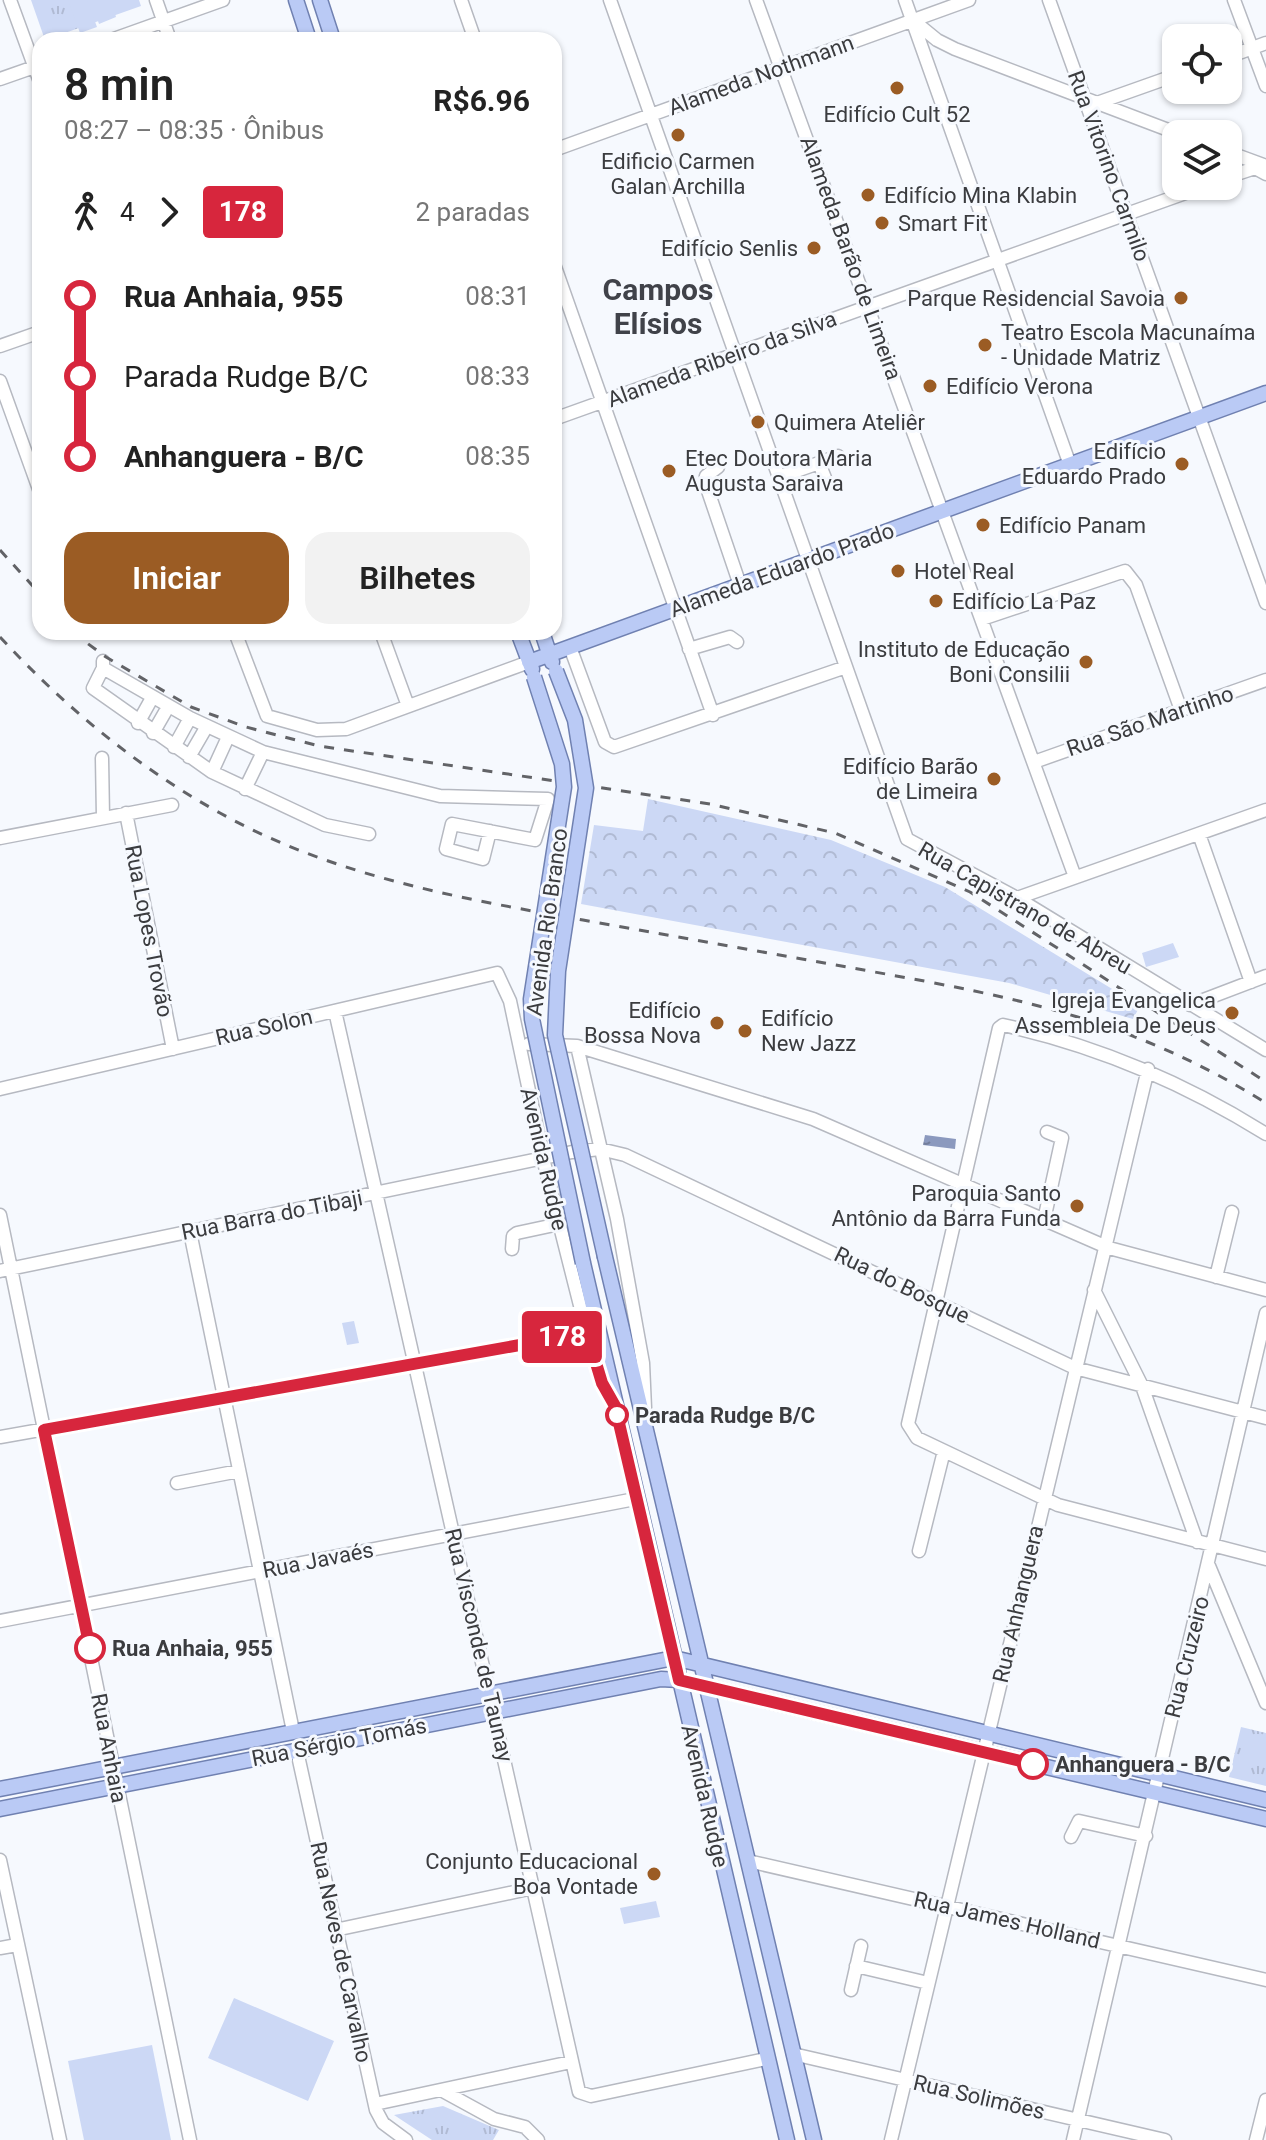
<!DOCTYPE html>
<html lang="pt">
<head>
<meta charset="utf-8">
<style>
  :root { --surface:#fff; --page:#f2f2f2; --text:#222; --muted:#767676; --accent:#9b5c24 }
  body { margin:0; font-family:Roboto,sans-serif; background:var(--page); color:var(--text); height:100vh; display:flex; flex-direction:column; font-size:30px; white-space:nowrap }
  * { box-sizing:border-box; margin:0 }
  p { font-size:26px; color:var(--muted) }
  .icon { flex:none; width:44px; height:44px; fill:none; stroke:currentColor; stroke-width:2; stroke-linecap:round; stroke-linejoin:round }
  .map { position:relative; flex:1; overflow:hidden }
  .panel { position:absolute; left:32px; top:32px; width:530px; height:608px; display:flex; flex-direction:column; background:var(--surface); border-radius:24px; box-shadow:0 2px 6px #0004 }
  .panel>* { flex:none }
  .badge { padding:0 16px; border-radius:6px; font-size:28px; line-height:52px }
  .buttons { position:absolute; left:1162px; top:24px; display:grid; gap:16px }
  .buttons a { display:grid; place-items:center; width:80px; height:80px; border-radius:16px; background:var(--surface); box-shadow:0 2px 6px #0004; font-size:40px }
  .map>.badge { position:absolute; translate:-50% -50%; box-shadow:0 0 0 4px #fff }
  .legs { display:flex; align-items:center; gap:12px; height:88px; padding:0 32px; font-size:26px }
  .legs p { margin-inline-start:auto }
  .overview { display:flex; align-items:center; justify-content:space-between; height:136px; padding:0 32px }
  h1 { font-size:44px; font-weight:600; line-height:60px }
  .button { display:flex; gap:16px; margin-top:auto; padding:16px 32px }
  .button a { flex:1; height:92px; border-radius:24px; background:var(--accent); color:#fff; font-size:32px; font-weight:600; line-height:92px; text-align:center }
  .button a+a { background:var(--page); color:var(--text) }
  ul { padding:0 32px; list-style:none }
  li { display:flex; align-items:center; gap:28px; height:80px; font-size:30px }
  li i { display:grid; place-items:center; width:12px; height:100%; margin:0 10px; background:currentColor }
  li i::after { content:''; width:20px; height:20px; margin:-10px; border:6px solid; border-radius:50%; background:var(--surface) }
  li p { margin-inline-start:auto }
  li:first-child i { background:linear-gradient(#0000 50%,currentColor 0) }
  li:last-child i { background:linear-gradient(currentColor 50%,#0000 0) }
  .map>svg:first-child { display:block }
  .grass { fill:url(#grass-tufts) }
  .forest { fill:url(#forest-crowns) }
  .pitch { fill:#ccd8f5 }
  .water { fill:url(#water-ripples) }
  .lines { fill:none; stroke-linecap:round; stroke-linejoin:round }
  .minor-casing { stroke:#b6b9c1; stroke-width:15 }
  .major-casing { stroke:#7081b1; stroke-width:17 }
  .minor { stroke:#fff; stroke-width:12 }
  .major { stroke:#bacaf5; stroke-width:14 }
  .rail { stroke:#626367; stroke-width:3; stroke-dasharray:10 10; stroke-linecap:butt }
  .major-bridge-casing { stroke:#7081b1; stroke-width:17; stroke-linecap:butt }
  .major-bridge { stroke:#bacaf5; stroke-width:14 }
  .line-1-casing { stroke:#fff; stroke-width:18 }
  .line-1 { stroke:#d7263d; stroke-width:12 }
  .poi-dot { fill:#9b5c24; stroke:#f6f9fe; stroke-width:3 }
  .stop-1-dot { fill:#fff; stroke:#d7263d; stroke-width:4 }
  .labels { text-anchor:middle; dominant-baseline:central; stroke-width:6; stroke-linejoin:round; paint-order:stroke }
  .street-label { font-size:22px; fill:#3b3c3f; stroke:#f6f9fe }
  .poi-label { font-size:22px; fill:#3b3c3f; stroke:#f6f9fe; text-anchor:start }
  .stop-label { font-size:22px; font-weight:bold; fill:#3b3c3f; stroke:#f6f9fe; text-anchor:start }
  .district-label { font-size:30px; font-weight:bold; fill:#404249; stroke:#f6f9fe }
</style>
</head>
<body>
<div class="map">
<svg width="1266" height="2140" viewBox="0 0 1266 2140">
  <defs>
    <pattern id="grass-tufts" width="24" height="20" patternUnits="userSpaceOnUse" patternTransform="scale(2)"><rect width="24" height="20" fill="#ccd8f5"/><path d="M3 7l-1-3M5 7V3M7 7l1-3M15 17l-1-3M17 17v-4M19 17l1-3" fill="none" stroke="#b0bad3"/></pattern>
    <pattern id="forest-crowns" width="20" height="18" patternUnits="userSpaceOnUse" patternTransform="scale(2)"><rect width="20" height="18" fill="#ccd8f5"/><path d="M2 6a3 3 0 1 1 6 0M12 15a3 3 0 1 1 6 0" fill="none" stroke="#b0bad3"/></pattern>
    <pattern id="water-ripples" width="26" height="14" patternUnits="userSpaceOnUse" patternTransform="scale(2)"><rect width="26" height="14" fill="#8b99be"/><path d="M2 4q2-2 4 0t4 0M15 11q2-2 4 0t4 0" fill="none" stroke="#737e9c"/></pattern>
  </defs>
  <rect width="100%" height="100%" fill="#f6f9fe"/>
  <path class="grass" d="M 31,0 L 139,0 L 141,6 L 45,40 Z
    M 1241,1727 L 1266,1733 L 1266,1786 L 1229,1777 Z
    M 443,2106 L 499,2130 L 493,2140 L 432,2140 L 394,2115 Z"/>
  <path class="forest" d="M 648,799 L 831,840 L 945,887 L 1140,1006 L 1133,1019 L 1009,983 L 581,904 L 594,825 L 643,831 Z"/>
  <path class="pitch" d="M 68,0 L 87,0 L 97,27 L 80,33 Z
    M 91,0 L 111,0 L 116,17 L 99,24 Z
    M 1173,943 L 1179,957 L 1146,967 L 1142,953 Z
    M 354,1321 L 359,1343 L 347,1345 L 342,1323 Z
    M 656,1901 L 660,1917 L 624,1924 L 620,1908 Z
    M 234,1998 L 334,2041 L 308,2101 L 208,2058 Z
    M 152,2045 L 171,2140 L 84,2140 L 68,2061 Z"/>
  <path class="water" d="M 925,1135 L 956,1139 L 955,1149 L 923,1145 Z"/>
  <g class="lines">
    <g class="minor-casing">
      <path id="minor" d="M 10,0 L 40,82
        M 156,0 L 170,40
        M 461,0 L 475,40
        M 610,0 L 907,839 L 1017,898 L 1266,1050
        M 756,0 L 1075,877
        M 905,0 L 1070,465
        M 1049,0 L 1266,603
        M 1234,0 L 1266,86
        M 915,22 L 937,40 L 955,49 L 1179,134
        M 111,40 L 223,0
        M 1228,57 L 1266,43
        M 0,79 L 40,65
        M 1097,103 L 1176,75
        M 554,150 L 969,0
        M 1228,152 L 1266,166
        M 1228,177 L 1255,168 L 1266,174
        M 554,264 L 713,715
        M 0,346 L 40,332
        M 0,381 L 40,492
        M 554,419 L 1205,186
        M 819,463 L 838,456
        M 718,467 L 706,476 L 705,482 L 740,585
        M 779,477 L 819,463 L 825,478
        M 982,619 L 1125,571 L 1136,585 L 1181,710
        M 235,632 L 267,716 L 317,730 L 346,729 L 529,662
        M 381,632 L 408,706
        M 570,647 L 605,742 L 614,747 L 846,667
        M 689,649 L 730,637 L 737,642
        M 103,661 L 103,668 L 190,718 L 263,752 L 440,796 L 548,799 L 535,840 L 452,824 L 446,849 L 483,859 L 490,831
        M 103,668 L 93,688 L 212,772 L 325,825 L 369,834
        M 138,723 L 152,698
        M 153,733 L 168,707
        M 174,747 L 190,718
        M 189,757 L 207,726
        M 102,758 L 103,817
        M 1034,762 L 1266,680
        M 212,772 L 228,737
        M 245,789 L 263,752
        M 126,813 L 173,1049
        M 1199,834 L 1251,982
        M 0,838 L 172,805
        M 1017,898 L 1266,810
        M 1190,1005 L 1266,976
        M 335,1011 L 579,2092 L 591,2096 L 766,2059
        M 529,1044 L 577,1046 L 813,1119 L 1109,1248 L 1266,1290
        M 577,1046 L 617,1219 L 643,1363 L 645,1408
        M 0,1089 L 497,973 L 510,1001 L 546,1171 L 587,1333 L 602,1383 L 615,1406
        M 1266,1134 C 1183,1082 1098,1046 1003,1025 L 999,1028 L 908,1424 L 917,1438 L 1058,1505 L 1266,1559
        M 0,1215 L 190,2140
        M 1044,1220 L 1062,1138 L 1047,1132
        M 190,1232 L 293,1731
        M 512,1249 L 513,1236 L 517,1233 L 559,1224
        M 0,1271 L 572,1152 L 600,1149 L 625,1155 L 1075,1368 L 1266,1418
        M 1216,1277 L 1232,1212
        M 1094,1290 L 1142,1386 L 1197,1542
        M 0,1437 L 587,1333
        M 177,1483 L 239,1471
        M 919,1551 L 944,1451
        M 1209,1566 L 1266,1703
        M 0,1621 L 635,1499
        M 297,1751 L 376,2110 L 383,2123 L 406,2140
        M 1071,1837 L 1079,1821 L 1146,1836
        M 0,1860 L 60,2140
        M 748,1861 L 1266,1980
        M 335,1930 L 533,1888
        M 0,1948 L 17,1945
        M 856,1966 L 928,1983
        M 851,1990 L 861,1946
        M 793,2054 L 1165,2140
        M 441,2090 L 494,2119 L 525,2127 L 538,2140
        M 375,2104 L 571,2062
        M 891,2140 L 1148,1069
        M 1073,2140 L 1266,1313
        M 1256,2140 L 1266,2100"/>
    </g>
    <g class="major-casing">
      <path id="major" d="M 296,0 L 309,40
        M 320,0 L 333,40
        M 518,632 L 532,669
        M 542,632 L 552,662
        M 529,662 L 1266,393
        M 605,1257 L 814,2140
        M 583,1263 L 787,2140
        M 0,1789 L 674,1658 L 1266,1800
        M 0,1809 L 661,1679 L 679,1680 L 1266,1819"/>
    </g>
    <use href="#minor" class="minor"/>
    <use href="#major" class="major"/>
    <path class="rail" d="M 0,550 L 40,594
      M 72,632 L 106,657 L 191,707 L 246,727 L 319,746 L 710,804 L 835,833 L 970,892 L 1266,1082
      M 0,637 C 65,707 137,767 220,813 C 333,876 458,898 583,920 C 679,937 774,954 869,971 C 1020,998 1133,1020 1266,1103"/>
    <g class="major-bridge-casing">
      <path id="major-bridge" d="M 556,671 L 575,720 L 586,788 L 558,971 L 555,1035 L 605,1257
        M 534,677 L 562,764 L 564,787 L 531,999 L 532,1019 L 583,1263"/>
    </g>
    <use href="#major-bridge" class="major-bridge"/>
  </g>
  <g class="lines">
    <g class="line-1-casing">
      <path id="line-1" d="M 90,1648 L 44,1430 L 587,1333 L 602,1383 L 615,1406 L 679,1680 L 1033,1764"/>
    </g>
    <use href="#line-1" class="line-1"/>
  </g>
  <g class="poi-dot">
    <circle cx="897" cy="88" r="8"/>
    <circle cx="678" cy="135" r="8"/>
    <circle cx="868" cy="195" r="8"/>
    <circle cx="882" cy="223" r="8"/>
    <circle cx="814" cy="248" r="8"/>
    <circle cx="1181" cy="298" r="8"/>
    <circle cx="985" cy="345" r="8"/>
    <circle cx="930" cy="386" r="8"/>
    <circle cx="758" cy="422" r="8"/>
    <circle cx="1182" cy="464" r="8"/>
    <circle cx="669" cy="471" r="8"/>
    <circle cx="983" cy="525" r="8"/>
    <circle cx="898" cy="571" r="8"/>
    <circle cx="936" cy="601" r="8"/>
    <circle cx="1086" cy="662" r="8"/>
    <circle cx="994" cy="779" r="8"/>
    <circle cx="1232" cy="1013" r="8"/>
    <circle cx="717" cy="1023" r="8"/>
    <circle cx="745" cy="1031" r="8"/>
    <circle cx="1077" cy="1206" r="8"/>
    <circle cx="654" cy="1874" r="8"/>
  </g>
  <g class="stop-1-dot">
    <circle cx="617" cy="1415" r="10"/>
    <circle cx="90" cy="1648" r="14"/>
    <circle cx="1033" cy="1764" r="14"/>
  </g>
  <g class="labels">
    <g class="street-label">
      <text transform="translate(761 75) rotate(-20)">Alameda Nothmann</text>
      <text transform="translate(1109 166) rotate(70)">Rua Vitorino Carmilo</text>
      <text transform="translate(851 258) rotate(70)">Alameda Barão de Limeira</text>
      <text transform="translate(722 359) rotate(-20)">Alameda Ribeiro da Silva</text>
      <text transform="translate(782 570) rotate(-20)">Alameda Eduardo Prado</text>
      <text transform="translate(1150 721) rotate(-19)">Rua São Martinho</text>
      <text transform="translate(1025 908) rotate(30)">Rua Capistrano de Abreu</text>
      <text transform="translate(547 922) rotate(-82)">Avenida Rio Branco</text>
      <text transform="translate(149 931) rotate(79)">Rua Lopes Trovão</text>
      <text transform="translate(264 1027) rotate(-13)">Rua Solon</text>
      <text transform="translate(544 1159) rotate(77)">Avenida Rudge</text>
      <text transform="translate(272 1215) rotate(-11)">Rua Barra do Tibaji</text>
      <text transform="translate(902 1285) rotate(26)">Rua do Bosque</text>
      <text transform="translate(318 1560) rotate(-11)">Rua Javaés</text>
      <text transform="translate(1018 1604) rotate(-77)">Rua Anhanguera</text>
      <text transform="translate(479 1645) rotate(77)">Rua Visconde de Taunay</text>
      <text transform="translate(1187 1657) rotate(-76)">Rua Cruzeiro</text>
      <text transform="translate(339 1742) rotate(-11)">Rua Sérgio Tomás</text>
      <text transform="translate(109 1748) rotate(79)">Rua Anhaia</text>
      <text transform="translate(705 1796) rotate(77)">Avenida Rudge</text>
      <text transform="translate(1007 1920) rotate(13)">Rua James Holland</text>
      <text transform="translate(341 1952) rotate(78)">Rua Neves de Carvalho</text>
      <text transform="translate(979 2097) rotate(13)">Rua Solimões</text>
    </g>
    <g class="poi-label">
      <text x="897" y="114" text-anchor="middle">Edifício Cult 52</text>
      <text x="678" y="161" text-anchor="middle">Edificio Carmen<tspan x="678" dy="25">Galan Archilla</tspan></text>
      <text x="884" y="195">Edifício Mina Klabin</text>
      <text x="898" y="223">Smart Fit</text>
      <text x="798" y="248" text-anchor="end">Edifício Senlis</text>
      <text x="1165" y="298" text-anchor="end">Parque Residencial Savoia</text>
      <text x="1001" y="332">Teatro Escola Macunaíma<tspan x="1001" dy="25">- Unidade Matriz</tspan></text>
      <text x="946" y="386">Edifício Verona</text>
      <text x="774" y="422">Quimera Ateliêr</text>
      <text x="1166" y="451" text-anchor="end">Edifício<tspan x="1166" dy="25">Eduardo Prado</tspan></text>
      <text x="685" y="458">Etec Doutora Maria<tspan x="685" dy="25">Augusta Saraiva</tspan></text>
      <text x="999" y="525">Edifício Panam</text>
      <text x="914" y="571">Hotel Real</text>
      <text x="952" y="601">Edifício La Paz</text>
      <text x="1070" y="649" text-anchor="end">Instituto de Educação<tspan x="1070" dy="25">Boni Consilii</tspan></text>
      <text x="978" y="766" text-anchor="end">Edifício Barão<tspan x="978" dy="25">de Limeira</tspan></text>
      <text x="1216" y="1000" text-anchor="end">Igreja Evangelica<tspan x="1216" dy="25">Assembleia De Deus</tspan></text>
      <text x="701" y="1010" text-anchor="end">Edifício<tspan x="701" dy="25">Bossa Nova</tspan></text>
      <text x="761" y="1018">Edifício<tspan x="761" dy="25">New Jazz</tspan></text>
      <text x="1061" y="1193" text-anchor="end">Paroquia Santo<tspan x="1061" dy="25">Antônio da Barra Funda</tspan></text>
      <text x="638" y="1861" text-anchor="end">Conjunto Educacional<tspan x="638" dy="25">Boa Vontade</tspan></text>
    </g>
    <g class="stop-label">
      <text x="635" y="1415">Parada Rudge B/C</text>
      <text x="112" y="1648">Rua Anhaia, 955</text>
      <text x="1055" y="1764">Anhanguera - B/C</text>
    </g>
    <g class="district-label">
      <text x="658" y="289">Campos<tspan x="658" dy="34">Elísios</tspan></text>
    </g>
  </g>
</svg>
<div class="buttons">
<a><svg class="icon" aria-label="locate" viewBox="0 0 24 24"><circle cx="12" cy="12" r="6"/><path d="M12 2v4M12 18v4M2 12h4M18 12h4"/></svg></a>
<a><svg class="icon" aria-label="layers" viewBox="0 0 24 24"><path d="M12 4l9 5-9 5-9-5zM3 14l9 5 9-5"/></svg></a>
</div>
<b class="badge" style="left:562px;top:1337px;background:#d7263d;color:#fff">178</b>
<section class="panel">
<div class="overview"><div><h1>8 min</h1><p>08:27 – 08:35 · Ônibus</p></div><b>R$6.96</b></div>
<div class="legs"><svg class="icon" aria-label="walk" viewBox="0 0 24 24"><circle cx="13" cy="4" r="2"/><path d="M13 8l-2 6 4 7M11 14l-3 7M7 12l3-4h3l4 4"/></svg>4<svg class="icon" aria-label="forward" viewBox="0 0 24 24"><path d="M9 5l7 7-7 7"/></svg><b class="badge" style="background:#d7263d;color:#fff">178</b><p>2 paradas</p></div>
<ul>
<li><i style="color:#d7263d"></i><b>Rua Anhaia, 955</b><p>08:31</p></li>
<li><i style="color:#d7263d"></i><span>Parada Rudge B/C</span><p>08:33</p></li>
<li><i style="color:#d7263d"></i><b>Anhanguera - B/C</b><p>08:35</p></li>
</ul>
<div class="button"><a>Iniciar</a><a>Bilhetes</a></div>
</section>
</div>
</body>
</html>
